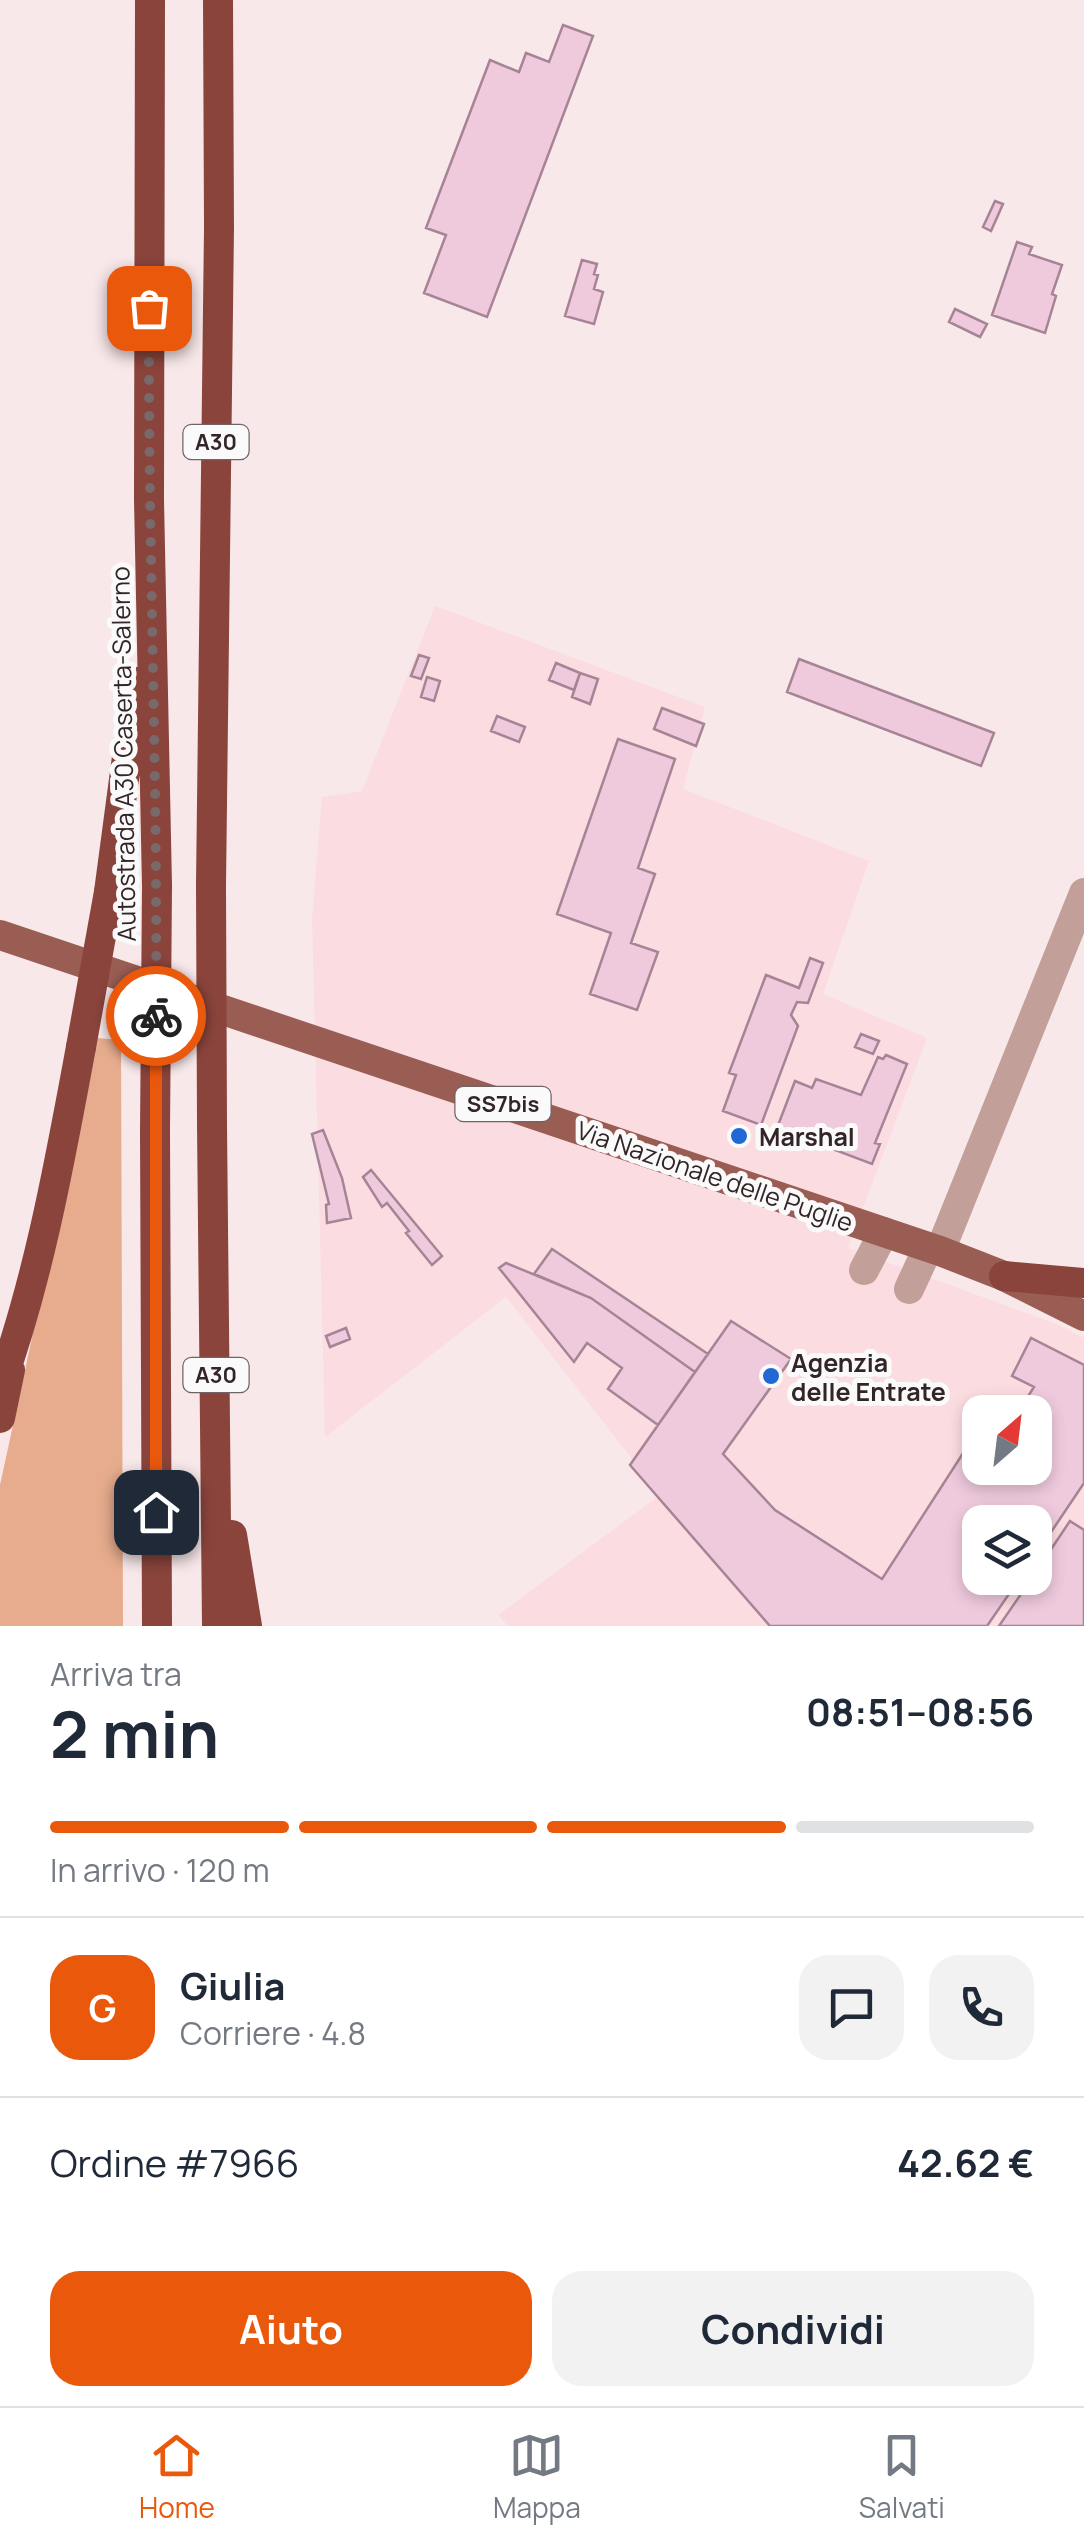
<!DOCTYPE html>
<html lang="it">
<head>
<meta charset="utf-8">
<style>
	body { margin:0; font-family:Manrope,sans-serif; background:#f2f2f3; color:#1f2937; height:100vh; display:flex; flex-direction:column; font-size:38px; white-space:nowrap }
	* { box-sizing:border-box; margin:0 }
	p { font-size:32px; color:#747a83 }
	.icon { flex:none; width:55px; height:55px; fill:none; stroke:currentColor; stroke-width:2; stroke-linecap:round; stroke-linejoin:round }
	.map { position:relative; height:1626px; overflow:hidden }
	.sheet { display:flex; flex-direction:column; background:#fff; flex:1 }
	.sheet>* { flex:none }
	.needle { width:65px; rotate:28deg }
	.fabs { position:absolute; left:962px; top:1395px; display:grid; gap:20px }
	.fabs a { display:grid; place-items:center; width:90px; height:90px; border-radius:20px; background:#fff; box-shadow:0 5px 15px #0003; font-size:50px }
	.pin { position:absolute; display:grid; place-items:center; width:85px; height:85px; color:#fff; margin:-42px; border-radius:20px; box-shadow:0 5px 15px #0006 }
	.courier { position:absolute; display:grid; place-items:center; width:100px; height:100px; margin:-50px; border:8px solid #ea580c; border-radius:50%; background:#fff; color:#222; box-shadow:0 2px 12px #0007 }
	.headline em { font-style:normal; font-weight:700 }
	.headline div { display:flex; flex-direction:column-reverse }
	.headline { display:flex; align-items:center; justify-content:space-between; height:170px; padding:0 50px }
	h1 { font-size:65px; font-weight:700; line-height:75px }
	.bar { display:grid; grid-template-columns:repeat(4,1fr); gap:15px 10px; align-content:center; height:120px; padding:0 50px }
	.bar i { height:12px; border-radius:8px; background:#e0e1e3 }
	.bar .on { background:#ea580c }
	.bar p { grid-column:span 4 }
	.line { display:flex; align-items:center; gap:25px; padding:0 50px; border-top:2px solid #e0e1e3 }
	.line div { flex:1 }
	.round { display:grid; place-items:center; flex:none; width:105px; height:105px; border-radius:30px; background:#f2f2f3 }
	.action { display:flex; gap:20px; margin-top:auto; padding:20px 50px }
	.action a { flex:1; height:115px; border-radius:30px; background:#ea580c; color:#fff; font-size:40px; font-weight:700; line-height:115px; text-align:center }
	.action a+a { background:#f2f2f3; color:#1f2937 }
	.tabs { display:flex; justify-content:space-around; align-items:center; height:140px; border-top:2px solid #e0e1e3; background:#fff; font-size:28px; color:#747a83 }
	.tabs a { display:grid; justify-items:center; gap:5px }
	.tabs .on { color:#ea580c }
	.map>svg:first-child { display:block }
	.built { fill:#fbdce1; fill-rule:evenodd }
	.green { fill:#e6ac8d }
	.building { fill:#efcadd; stroke:#a68496; stroke-width:2.5 }
	.lines { fill:none; stroke-linecap:round; stroke-linejoin:round }
	.minor { stroke:#c29f99; stroke-width:30 }
	.major { stroke:#9a5d54; stroke-width:30 }
	.highway { stroke:#8a443c; stroke-width:30 }
	.highway-bridge { stroke:#8a443c; stroke-width:30 }
	.done { stroke:#78696b; stroke-width:10; stroke-dasharray:0 18 }
	.route { stroke:#ea580c; stroke-width:12 }
	.poi-dot { fill:#2168d4; stroke:#fafafa; stroke-width:4 }
	.labels { text-anchor:middle; dominant-baseline:central; stroke-width:10; stroke-linejoin:round; paint-order:stroke }
	.shield { fill:#fafafa; stroke:#6f6466; stroke-width:2.5 }
	.shield-label { font-size:22px; font-weight:bold; fill:#332427 }
	.street-label { font-size:25px; fill:#332427; stroke:#fafafa }
	.poi-label { font-size:25px; font-weight:bold; fill:#332427; stroke:#fafafa; text-anchor:start }
</style>
</head>
<body>
<div class="map">
<svg width="1084" height="1626" viewBox="0 0 1084 1626">
	<rect width="100%" height="100%" fill="#f9e8ea"/>
	<path class="built" d="M435 606 705 707 683 789 869 861 823 994 927 1038 848 1248 1059 1325 1084 1338V1626H508L498 1615 660 1495 506 1297 325 1437 312 919 322 797 362 791ZM980 1412H1035V1468H980ZM980 1522H1035V1578H980Z"/>
	<path class="green" d="M97 1038 121 1040 123 1626H0V1485Z"/>
	<path class="building" d="M563 25 593 36 487 317 424 293 446 235 426 228 490 60 519 72 526 53 549 62Z
		M995 201 1003 204 991 231 983 227Z
		M1017 242 1032 247 1029 254 1062 265 1052 294 1056 296 1045 333 992 315Z
		M582 260 597 264 594 274 598 275 594 289 603 292 594 324 565 316Z
		M955 309 987 324 980 337 949 322Z
		M419 655 429 658 421 679 411 676Z
		M799 659 994 733 981 766 787 692Z
		M556 663 580 673 574 690 549 680Z
		M580 673 598 679 590 704 572 697Z
		M427 677 440 681 434 701 421 697Z
		M662 708 704 724 696 746 654 729Z
		M497 716 525 727 519 742 491 731Z
		M618 739 675 759 638 868 655 874 631 943 658 952 637 1010 590 994 611 933 557 914Z
		M810 958 823 963 808 1003 797 1002 791 1015 798 1026 761 1125 723 1111 736 1075 729 1073 766 975 799 988Z
		M861 1034 879 1041 873 1054 855 1047Z
		M886 1055 907 1064 875 1143 880 1144 872 1164 777 1128 795 1081 812 1088 816 1079 861 1095 878 1057 883 1059Z
		M323 1130 342 1178 351 1218 327 1223 326 1205 329 1204 312 1134Z
		M371 1170 442 1256 432 1265 406 1233 409 1231 387 1203 382 1207 363 1177Z
		M552 1249 708 1354 695 1372 591 1298 534 1274Z
		M506 1263 591 1298 695 1372 658 1425 608 1389 622 1368 587 1343 574 1362 499 1268Z
		M731 1321 791 1359 723 1454 775 1510 882 1579 978 1430 980 1468H1035V1412H1018L1034 1387 1012 1376 1031 1338 1084 1365V1483L1035 1556V1522H980V1578H1020L987 1626H770L630 1465Z
		M346 1328 350 1339 330 1347 326 1336Z
		M1070 1521 1084 1530V1626H999L1032 1578H1035V1573Z"/>
	<g class="lines">
		<path class="minor" d="M940 1251 1084 893
			M864 1270 884 1232
			M909 1289 928 1248"/>
		<path class="major" d="M0 935 940 1251 1004 1276 1084 1316"/>
		<path class="highway" d="M150 0 149 500 157 886
			M211 885 219 227 218 0
			M109 892 137 682
			M212 1124 217 1626
			M155 1131 157 1626
			M1004 1276 1084 1283
			M0 1386C39 1278 60 1160 81 1047
			M0 1418 10 1370
			M232 1535 247 1626"/>
		<path class="highway-bridge" d="M211 885 212 1124
			M81 1047 109 892
			M155 1131 157 886"/>
	</g>
	<g class="lines">
		<path class="done" d="M149 308C148 544 158 780 156 1016"/>
		<path class="route" d="M156 1016V1512"/>
	</g>
	<g class="poi-dot">
		<circle cx="739" cy="1136" r="10"/>
		<circle cx="771" cy="1376" r="10"/>
	</g>
	<g class="labels">
		<g class="shield">
			<rect x="183.5" y="425" width="65" height="34" rx="8"/>
			<rect x="455.5" y="1087" width="95" height="34" rx="8"/>
			<rect x="183.5" y="1358" width="65" height="34" rx="8"/>
		</g>
		<g class="shield-label">
			<text x="216" y="442">A30</text>
			<text x="503" y="1104">SS7bis</text>
			<text x="216" y="1375">A30</text>
		</g>
		<g class="street-label">
			<text transform="translate(123 754) rotate(-91)">Autostrada A30 Caserta-Salerno</text>
			<text transform="translate(715 1176) rotate(19)">Via Nazionale delle Puglie</text>
		</g>
		<g class="poi-label">
			<text x="759" y="1136">Marshal</text>
			<text x="791" y="1362">Agenzia<tspan x="791" dy="29">delle Entrate</tspan></text>
		</g>
	</g>
</svg>
<div class="fabs">
<a><svg class="needle" viewBox="-14 -14 28 28"><path d="M0-13l5 13h-10z" fill="#e53935"/><path d="M0 13l5-13h-10z" fill="#747a83"/></svg></a>
<a><svg class="icon" aria-label="layers" viewBox="0 0 24 24"><path d="M12 4l9 5-9 5-9-5zM3 14l9 5 9-5"/></svg></a>
</div>
<div class="pin" style="left:149px;top:308px;background:#ea580c"><svg class="icon" aria-label="bag" viewBox="0 0 24 24"><path d="M5 8h14l-1 12H6zM9 8a3 3 0 0 1 6 0"/></svg></div>
<div class="pin" style="left:156px;top:1512px;background:#1f2937"><svg class="icon" aria-label="home" viewBox="0 0 24 24"><path d="M3 11l9-7 9 7M6 9v11h12V9"/></svg></div>
<div class="courier" style="left:156px;top:1016px"><svg class="icon" aria-label="bike" viewBox="0 0 24 24"><circle cx="6" cy="16" r="4"/><circle cx="18" cy="16" r="4"/><path d="M6 16l4-8h5l3 8M10 8l3 8H6M13 5h3"/></svg></div>
</div>
<section class="sheet">
<div class="headline"><div><h1>2 min</h1><p>Arriva tra</p></div><em>08:51–08:56</em></div>
<div class="bar"><i class="on"></i><i class="on"></i><i class="on"></i><i></i><p>In arrivo · 120 m</p></div>
<div class="line" style="height:180px"><b class="round" style="background:#ea580c;color:#fff">G</b><div><b>Giulia</b><p>Corriere · 4.8</p></div><a class="round"><svg class="icon" aria-label="chat" viewBox="0 0 24 24"><path d="M4 5h16v11H9l-5 4z"/></svg></a><a class="round"><svg class="icon" aria-label="phone" viewBox="0 0 24 24"><path d="M5 4h4l2 5-3 2q2 4 5 5l2-3 5 2v4C11 20 4 13 5 4z"/></svg></a></div>
<div class="line" style="height:130px"><div>Ordine #7966</div><b>42.62 €</b></div>
<div class="action"><a>Aiuto</a><a>Condividi</a></div>
</section>
<nav class="tabs">
<a class="on"><svg class="icon" aria-label="home" viewBox="0 0 24 24"><path d="M3 11l9-7 9 7M6 9v11h12V9"/></svg>Home</a>
<a><svg class="icon" aria-label="map" viewBox="0 0 24 24"><path d="M3 6l6-2 6 2 6-2v14l-6 2-6-2-6 2zM9 4v14M15 6v14"/></svg>Mappa</a>
<a><svg class="icon" aria-label="saved" viewBox="0 0 24 24"><path d="M7 4h10v16l-5-4-5 4z"/></svg>Salvati</a>
</nav>
</body>
</html>
